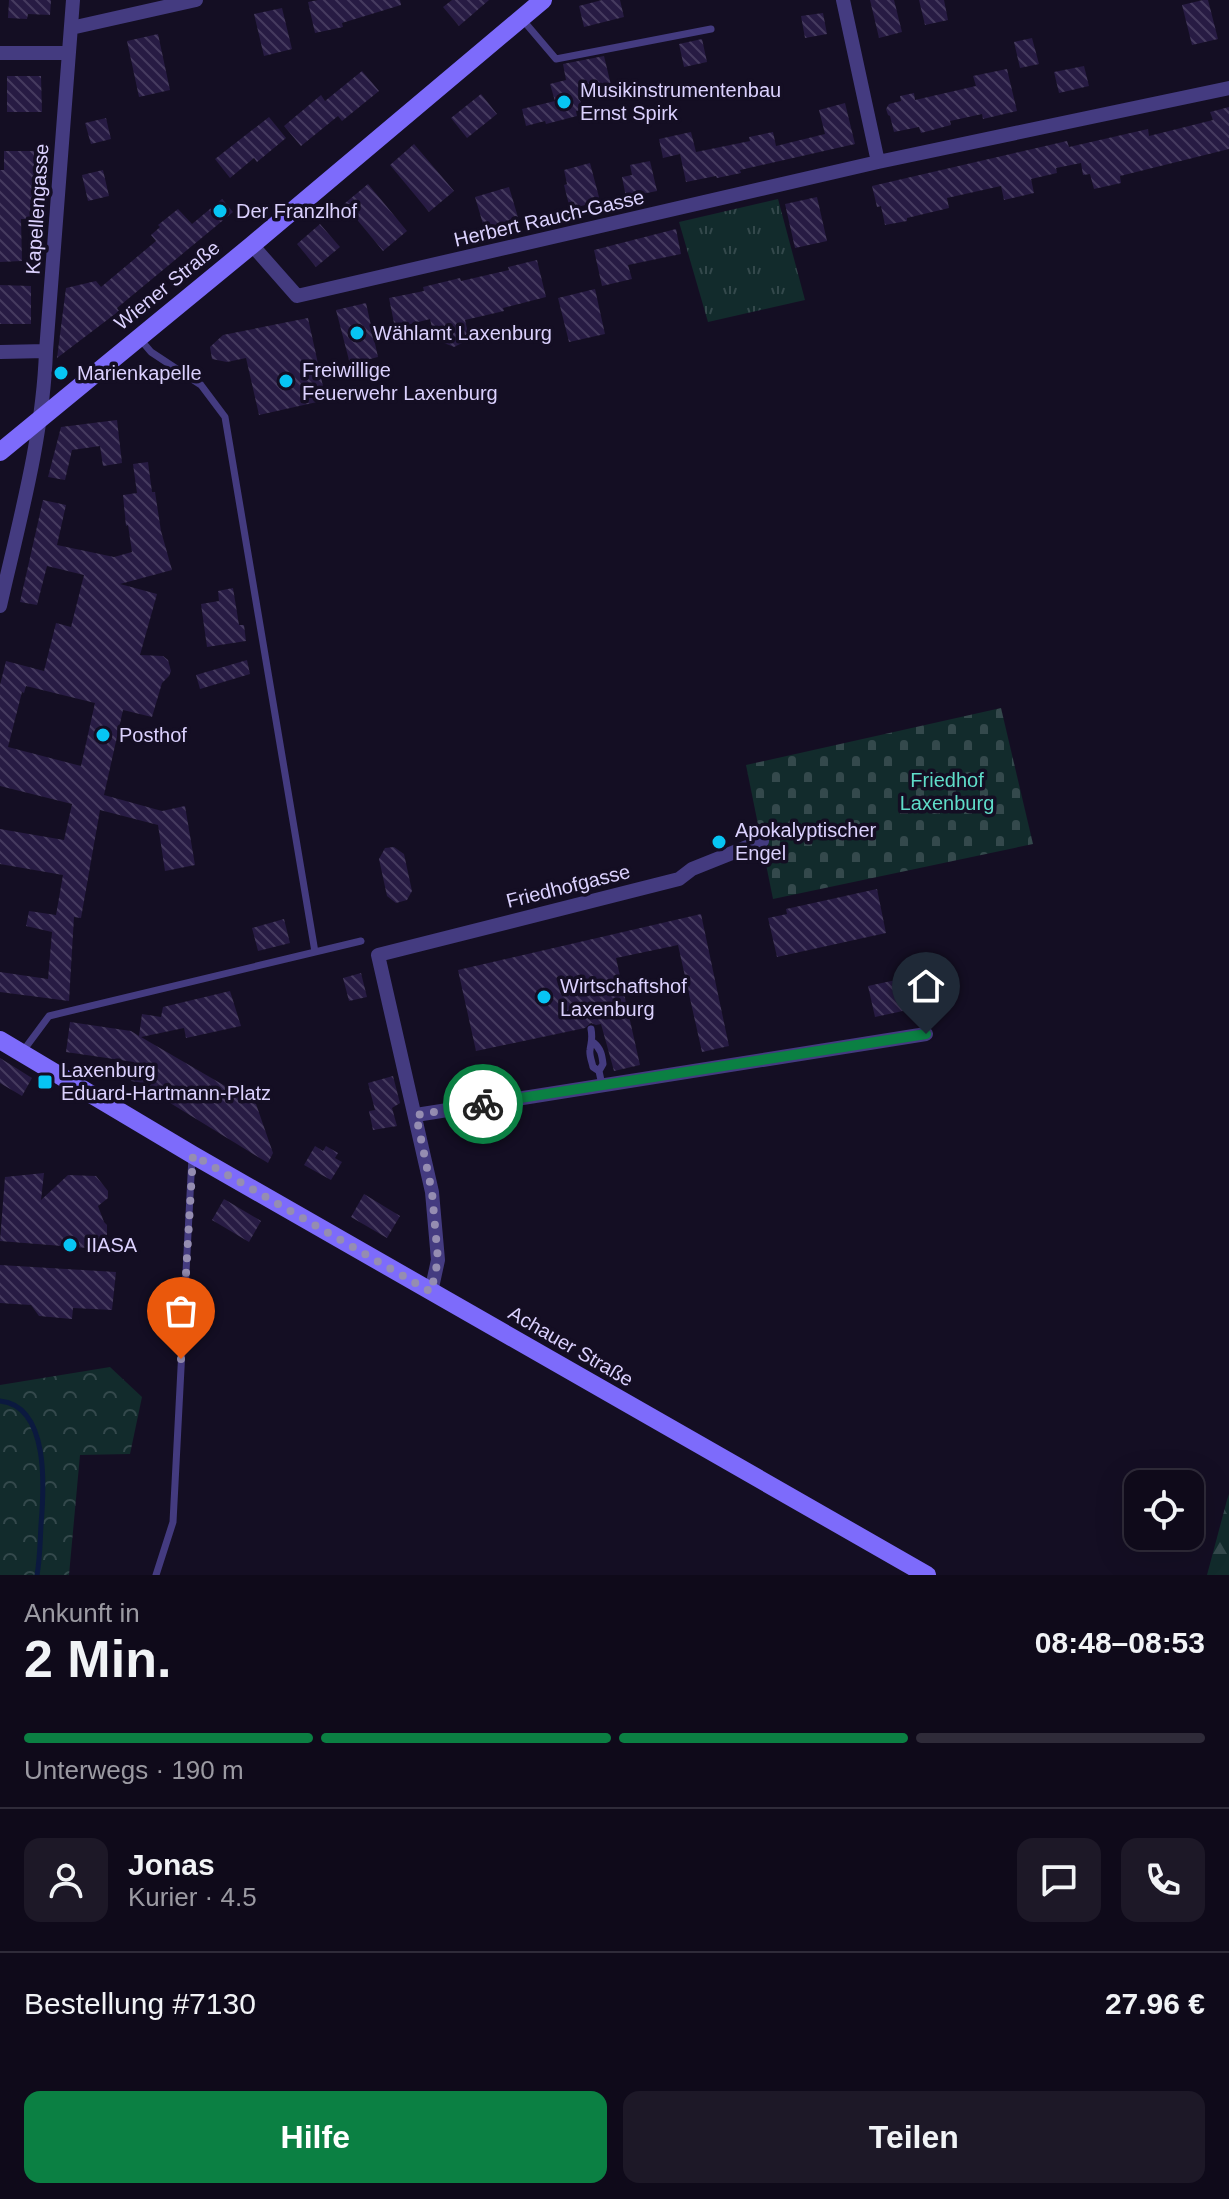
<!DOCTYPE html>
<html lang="de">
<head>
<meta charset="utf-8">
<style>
	body { margin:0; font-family:Arial,sans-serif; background:#1d1827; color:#f1f3f6; height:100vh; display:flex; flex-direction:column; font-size:30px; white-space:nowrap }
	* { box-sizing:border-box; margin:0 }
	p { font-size:26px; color:#9b9aa2 }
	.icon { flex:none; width:44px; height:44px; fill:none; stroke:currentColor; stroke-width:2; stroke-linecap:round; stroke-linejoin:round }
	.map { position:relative; height:1575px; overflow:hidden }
	.drawer { display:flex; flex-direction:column; background:#0f0a1a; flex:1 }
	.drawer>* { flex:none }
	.fabs { position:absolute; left:1124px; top:1470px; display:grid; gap:16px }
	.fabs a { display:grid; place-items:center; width:80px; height:80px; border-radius:16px; background:#0f0a1a; box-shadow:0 8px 32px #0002,0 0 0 2px #2f2b39; font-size:40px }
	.pin { position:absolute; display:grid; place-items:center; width:68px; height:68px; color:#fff; margin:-82px -34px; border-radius:50% 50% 50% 0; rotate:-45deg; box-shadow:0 0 8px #0007 }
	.pin .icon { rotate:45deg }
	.courier { position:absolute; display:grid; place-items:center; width:80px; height:80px; margin:-40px; border:6px solid #0b8043; border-radius:50%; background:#fff; color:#222; box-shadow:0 2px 10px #0007 }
	.summary em { font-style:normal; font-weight:600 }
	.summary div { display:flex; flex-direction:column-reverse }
	.summary { display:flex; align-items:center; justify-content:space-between; height:136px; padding:0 24px }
	h1 { font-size:52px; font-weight:600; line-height:60px }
	.bar { display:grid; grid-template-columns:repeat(4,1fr); gap:12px 8px; align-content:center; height:96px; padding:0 24px }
	.bar i { height:10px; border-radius:6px; background:#2f2b39 }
	.bar .current { background:#0b8043 }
	.bar p { grid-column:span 4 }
	.line { display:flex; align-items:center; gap:20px; padding:0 24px; border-top:2px solid #2f2b39 }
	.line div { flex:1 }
	.round { display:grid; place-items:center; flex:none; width:84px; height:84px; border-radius:16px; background:#1d1827 }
	.button { display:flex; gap:16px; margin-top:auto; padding:16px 24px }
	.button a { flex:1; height:92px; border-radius:16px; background:#0b8043; color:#fff; font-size:32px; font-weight:600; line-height:92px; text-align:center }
	.button a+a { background:#1d1827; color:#f1f3f6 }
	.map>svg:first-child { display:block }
	.grass { fill:url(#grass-tufts) }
	.forest { fill:url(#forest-firs) }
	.cemetery { fill:url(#cemetery-stones) }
	.park { fill:url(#park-crowns) }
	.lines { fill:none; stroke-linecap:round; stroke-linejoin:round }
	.stream { stroke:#0b193f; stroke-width:5 }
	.building { fill:url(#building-back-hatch); fill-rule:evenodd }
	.lane { stroke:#443b80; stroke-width:7 }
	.street { stroke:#443b80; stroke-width:14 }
	.secondary { stroke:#7d6bfb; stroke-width:18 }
	.done { stroke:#958db1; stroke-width:8; stroke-dasharray:0 14.4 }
	.route { stroke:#0b8043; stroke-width:10 }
	.poi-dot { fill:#07c5f4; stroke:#140e23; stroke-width:3 }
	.labels { text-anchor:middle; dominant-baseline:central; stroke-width:7; stroke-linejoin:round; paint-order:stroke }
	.poi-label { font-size:20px; fill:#dbd1fe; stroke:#140e23; text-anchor:start }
	.street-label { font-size:20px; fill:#dbd1fe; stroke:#140e23 }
	.park-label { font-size:20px; fill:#5fdcc9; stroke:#140e23 }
</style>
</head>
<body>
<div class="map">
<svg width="1229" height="1575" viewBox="0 0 1229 1575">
	<defs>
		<pattern id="grass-tufts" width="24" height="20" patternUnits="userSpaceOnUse" patternTransform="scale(2)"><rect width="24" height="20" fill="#122b2c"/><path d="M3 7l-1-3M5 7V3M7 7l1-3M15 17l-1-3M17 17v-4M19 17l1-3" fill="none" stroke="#34494c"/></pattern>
		<pattern id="forest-firs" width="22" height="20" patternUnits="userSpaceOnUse" patternTransform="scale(2)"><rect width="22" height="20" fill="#122b2c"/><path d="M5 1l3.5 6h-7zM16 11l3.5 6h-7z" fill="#34494c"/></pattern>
		<pattern id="cemetery-stones" width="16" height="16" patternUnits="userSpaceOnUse" patternTransform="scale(2)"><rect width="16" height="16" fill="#122b2c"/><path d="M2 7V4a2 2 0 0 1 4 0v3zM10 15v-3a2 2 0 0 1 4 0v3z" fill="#34494c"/></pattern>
		<pattern id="park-crowns" width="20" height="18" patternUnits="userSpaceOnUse" patternTransform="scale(2)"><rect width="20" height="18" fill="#122b2c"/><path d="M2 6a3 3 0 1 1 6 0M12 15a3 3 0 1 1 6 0" fill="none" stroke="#34494c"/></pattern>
		<pattern id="building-back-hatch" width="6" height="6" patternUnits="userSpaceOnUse" patternTransform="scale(2)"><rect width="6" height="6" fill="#271b43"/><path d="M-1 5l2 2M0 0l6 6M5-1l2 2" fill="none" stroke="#463b5f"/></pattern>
	</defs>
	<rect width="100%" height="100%" fill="#140e23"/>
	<path class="grass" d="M778 199 805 300 708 322 679 222Z"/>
	<path class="forest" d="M1229 1494V1575H1207L1227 1500Z"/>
	<path class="cemetery" d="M1001 708 1033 844 773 899 746 765Z"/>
	<path class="park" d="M110 1367 142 1397 130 1454 80 1455 69 1575H0V1385Z"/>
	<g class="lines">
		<path class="stream" d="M0 1401C50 1406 44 1490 41 1525 40 1542 40 1559 37 1575"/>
	</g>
	<path class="building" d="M9 0H51L50 15 28 14 27 19 8 18Z
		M318 0H400L401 5 342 23 343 27 315 33 308 2Z
		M452 0H489L459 26 443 7Z
		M602 0H620L624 17 584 27 579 6Z
		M870 0H894L902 32 879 38Z
		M919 0H944L948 20 925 25Z
		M1203 0H1208L1218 39 1192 45 1182 5Z
		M282 8 292 49 264 56 254 14Z
		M823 13 827 34 805 38 801 16Z
		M158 34 170 90 139 97 127 41Z
		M1032 38 1039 64 1020 68 1014 42Z
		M702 39 707 62 684 67 679 44Z
		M604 56 611 85 586 90 588 98 580 100 583 110 576 111 577 116 546 124 545 121 526 126 522 109 555 101 550 84 566 80 563 64Z
		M1084 66 1089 86 1059 93 1054 72Z
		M1007 69 1017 111 983 119 982 114 950 121 951 125 921 133 919 127 894 132 890 116 888 115 886 109 889 104 901 101 900 96 914 93 915 100 976 86 973 76Z
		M362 71 379 91 342 121 338 116 301 146 284 126 321 95 325 101Z
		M7 76H41L42 112H7Z
		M481 94 497 114 467 138 451 118Z
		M845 103 855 144 740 170 741 173 717 178 716 176 686 182 680 154 663 158 659 139 691 132 696 152 750 141 749 137 773 132 776 146 825 134 819 110Z
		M1229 107V149L1120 176 1121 183 1094 189 1090 174 1083 175 1081 163 1056 168 1057 173 1031 179 1034 193 1004 200 1001 186 947 198 949 208 907 218V221L885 225 881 206 877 207 872 186 1067 141 1069 147 1148 129 1149 136 1213 120 1210 112Z
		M269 117 286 138 257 162 254 158 230 178 215 159Z
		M106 118 111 139 91 144 85 123Z
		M414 144 454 191 429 212 390 165Z
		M4 151H34V203H39V219H21L22 261 0 262V170H4Z
		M650 161 657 191 626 197 622 177 632 175 630 165Z
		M590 163 600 201 570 209 564 185 567 184 564 170Z
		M103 170 109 196 88 201 82 175Z
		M368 184 407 231 383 251 344 204Z
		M509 187 520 224 486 234 475 197Z
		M817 197 827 241 795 248 785 204Z
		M222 199 233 212 117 308 119 311 57 358 66 288 96 281 101 287 156 241 151 235 160 227 158 225 178 209 192 224Z
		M320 224 340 247 316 267 297 244Z
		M676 229 681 254 628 265 632 279 602 286 594 250Z
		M537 260 546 297 503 308 504 311 465 320 468 333 464 342 454 347 444 343 440 330 433 332 430 319 395 328 389 298 424 291 423 287 460 278 461 281 509 270 508 267Z
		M0 285 31 286V324H0Z
		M595 289 605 334 569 342 558 298Z
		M366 303 378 357 350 364 336 310Z
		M308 318 326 400 259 415 246 358 227 362 212 359 210 347 223 335Z
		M117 420 122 463 103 466 100 446 72 450 65 480 48 477 61 427Z
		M148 462 152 492H155L161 531 172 570 120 584 157 594 140 655 163 656 168 660 171 671 169 676 162 683 152 717 123 710 104 795 162 811 185 806 195 865 165 871 158 825 100 810 81 918 74 917 69 1001 0 992V972L48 979 52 932 26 926 29 911 56 915 63 875 0 864V829L64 840 72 804 0 786V685L6 661 44 671 56 623 71 627 84 575 47 566 37 605 20 602 43 500 66 505 57 545 114 557 132 552 128 525 126 526 123 495 137 493 133 464ZM26 686 95 703 81 766 8 747 22 692 24 693Z
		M233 588 239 625H244L246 641 207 647 201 604 219 601 218 591Z
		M247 660 250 674 200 689 196 675Z
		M394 847 404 854 412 891 407 900 396 903 387 896 379 859 385 848Z
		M877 889 886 933 777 957 768 918 787 914 786 909Z
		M701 914 729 1046 702 1052 678 945 616 958 640 1065 614 1071 601 1024 596 1025 591 1023 585 1028 476 1051 458 970Z
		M284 919 290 943 258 951 252 928Z
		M361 973 367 997 349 1001 343 978Z
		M896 980 903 1011 875 1017 868 986Z
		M230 991 241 1026 186 1038 184 1028 141 1037 256 1104 273 1153 268 1163 149 1090 151 1084 131 1081 134 1062 66 1052 70 1022 131 1031 139 1036 142 1014 161 1017 163 1007Z
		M0 1058 32 1078 22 1096 0 1083Z
		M393 1076 400 1103 392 1108 397 1126 373 1130 369 1111 375 1110 368 1083Z
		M315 1146 323 1151 326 1146 338 1153 335 1158 342 1162 331 1180 304 1165Z
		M44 1173 41 1200 68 1175 96 1176 108 1191V1198L98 1206 104 1222 107 1225V1244L99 1249 0 1241 5 1177Z
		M364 1194 400 1216 387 1238 351 1217Z
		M224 1199 261 1221 249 1242 212 1220Z
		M0 1265 116 1272 112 1310 73 1308 72 1319 39 1316 31 1305 0 1303Z"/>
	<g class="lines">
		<path class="lane" d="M522 19 556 59 711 29
			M140 339 151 352 201 385 225 417 315 952
			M591 1029C593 1039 591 1042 590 1050 589 1055 592 1062 593 1067L599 1071
			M594 1043C601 1049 602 1055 603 1064L599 1071 602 1085
			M23 1051 49 1016 361 941
			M156 1575 173 1522 192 1157"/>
		<path class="street" d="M843 0 878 162
			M71 28 196 0
			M0 53H69
			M252 245 297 296 878 162 1229 88
			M0 352 46 351
			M0 606C19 522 43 437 46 351L73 0
			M416 1115 926 1034
			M431 1292 438 1260 432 1192 378 955 679 879 692 869 762 841"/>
		<path class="secondary" d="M0 452 252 245 543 0
			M0 1040 193 1155 927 1575"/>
	</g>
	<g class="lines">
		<path class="done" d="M181 1359 193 1155 431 1292 438 1260 432 1192 416 1115 483 1104"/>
		<path class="route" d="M483 1104 926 1034"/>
	</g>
	<g class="poi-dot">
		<circle cx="564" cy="102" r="8"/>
		<circle cx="220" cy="211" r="8"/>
		<circle cx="357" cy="333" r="8"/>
		<circle cx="61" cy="373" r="8"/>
		<circle cx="286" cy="381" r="8"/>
		<circle cx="103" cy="735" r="8"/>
		<circle cx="719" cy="842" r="8"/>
		<circle cx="544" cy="997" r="8"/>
		<rect x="37" y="1074" width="16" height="16" rx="4"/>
		<circle cx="70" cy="1245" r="8"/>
	</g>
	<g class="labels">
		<g class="poi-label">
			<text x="580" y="90">Musikinstrumentenbau<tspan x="580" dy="23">Ernst Spirk</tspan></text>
			<text x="236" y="211">Der Franzlhof</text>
			<text x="373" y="333">Wählamt Laxenburg</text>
			<text x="302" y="370">Freiwillige<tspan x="302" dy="23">Feuerwehr Laxenburg</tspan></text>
			<text x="77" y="373">Marienkapelle</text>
			<text x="119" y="735">Posthof</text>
			<text x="735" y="830">Apokalyptischer<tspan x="735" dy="23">Engel</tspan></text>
			<text x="560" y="986">Wirtschaftshof<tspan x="560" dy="23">Laxenburg</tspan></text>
			<text x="61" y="1070">Laxenburg<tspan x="61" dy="23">Eduard-Hartmann-Platz</tspan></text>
			<text x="86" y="1245">IIASA</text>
		</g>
		<g class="street-label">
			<text transform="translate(37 209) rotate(-86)">Kapellengasse</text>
			<text transform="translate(549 218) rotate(-13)">Herbert Rauch-Gasse</text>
			<text transform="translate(167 285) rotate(-39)">Wiener Straße</text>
			<text transform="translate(568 886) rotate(-14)">Friedhofgasse</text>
			<text transform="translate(571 1346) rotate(30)">Achauer Straße</text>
		</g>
		<g class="park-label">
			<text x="947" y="780">Friedhof<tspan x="947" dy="23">Laxenburg</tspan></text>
		</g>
	</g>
</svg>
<div class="fabs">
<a><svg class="icon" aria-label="locate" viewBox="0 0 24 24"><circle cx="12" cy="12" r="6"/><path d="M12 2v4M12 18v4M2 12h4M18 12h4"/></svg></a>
</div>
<div class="pin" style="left:181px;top:1359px;background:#ea580c"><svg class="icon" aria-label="bag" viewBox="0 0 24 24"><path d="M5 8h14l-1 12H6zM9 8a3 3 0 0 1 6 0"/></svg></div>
<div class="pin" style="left:926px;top:1034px;background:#1f2937"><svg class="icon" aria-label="home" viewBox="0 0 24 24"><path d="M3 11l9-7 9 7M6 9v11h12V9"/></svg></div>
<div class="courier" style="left:483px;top:1104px"><svg class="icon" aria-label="bike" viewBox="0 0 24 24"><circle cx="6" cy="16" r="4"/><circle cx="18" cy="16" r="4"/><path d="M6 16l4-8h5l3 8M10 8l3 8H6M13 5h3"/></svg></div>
</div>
<section class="drawer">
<div class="summary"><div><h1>2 Min.</h1><p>Ankunft in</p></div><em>08:48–08:53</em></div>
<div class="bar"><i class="current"></i><i class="current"></i><i class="current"></i><i></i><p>Unterwegs · 190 m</p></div>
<div class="line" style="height:144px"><a class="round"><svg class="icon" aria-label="person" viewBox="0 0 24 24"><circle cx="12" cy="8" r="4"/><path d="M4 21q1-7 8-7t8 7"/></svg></a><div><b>Jonas</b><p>Kurier · 4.5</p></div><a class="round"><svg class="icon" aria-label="chat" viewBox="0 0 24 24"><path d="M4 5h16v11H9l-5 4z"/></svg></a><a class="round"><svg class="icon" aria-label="phone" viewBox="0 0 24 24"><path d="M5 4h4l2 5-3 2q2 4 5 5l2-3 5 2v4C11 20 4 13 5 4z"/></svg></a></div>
<div class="line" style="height:104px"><div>Bestellung #7130</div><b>27.96 €</b></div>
<div class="button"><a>Hilfe</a><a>Teilen</a></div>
</section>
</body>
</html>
